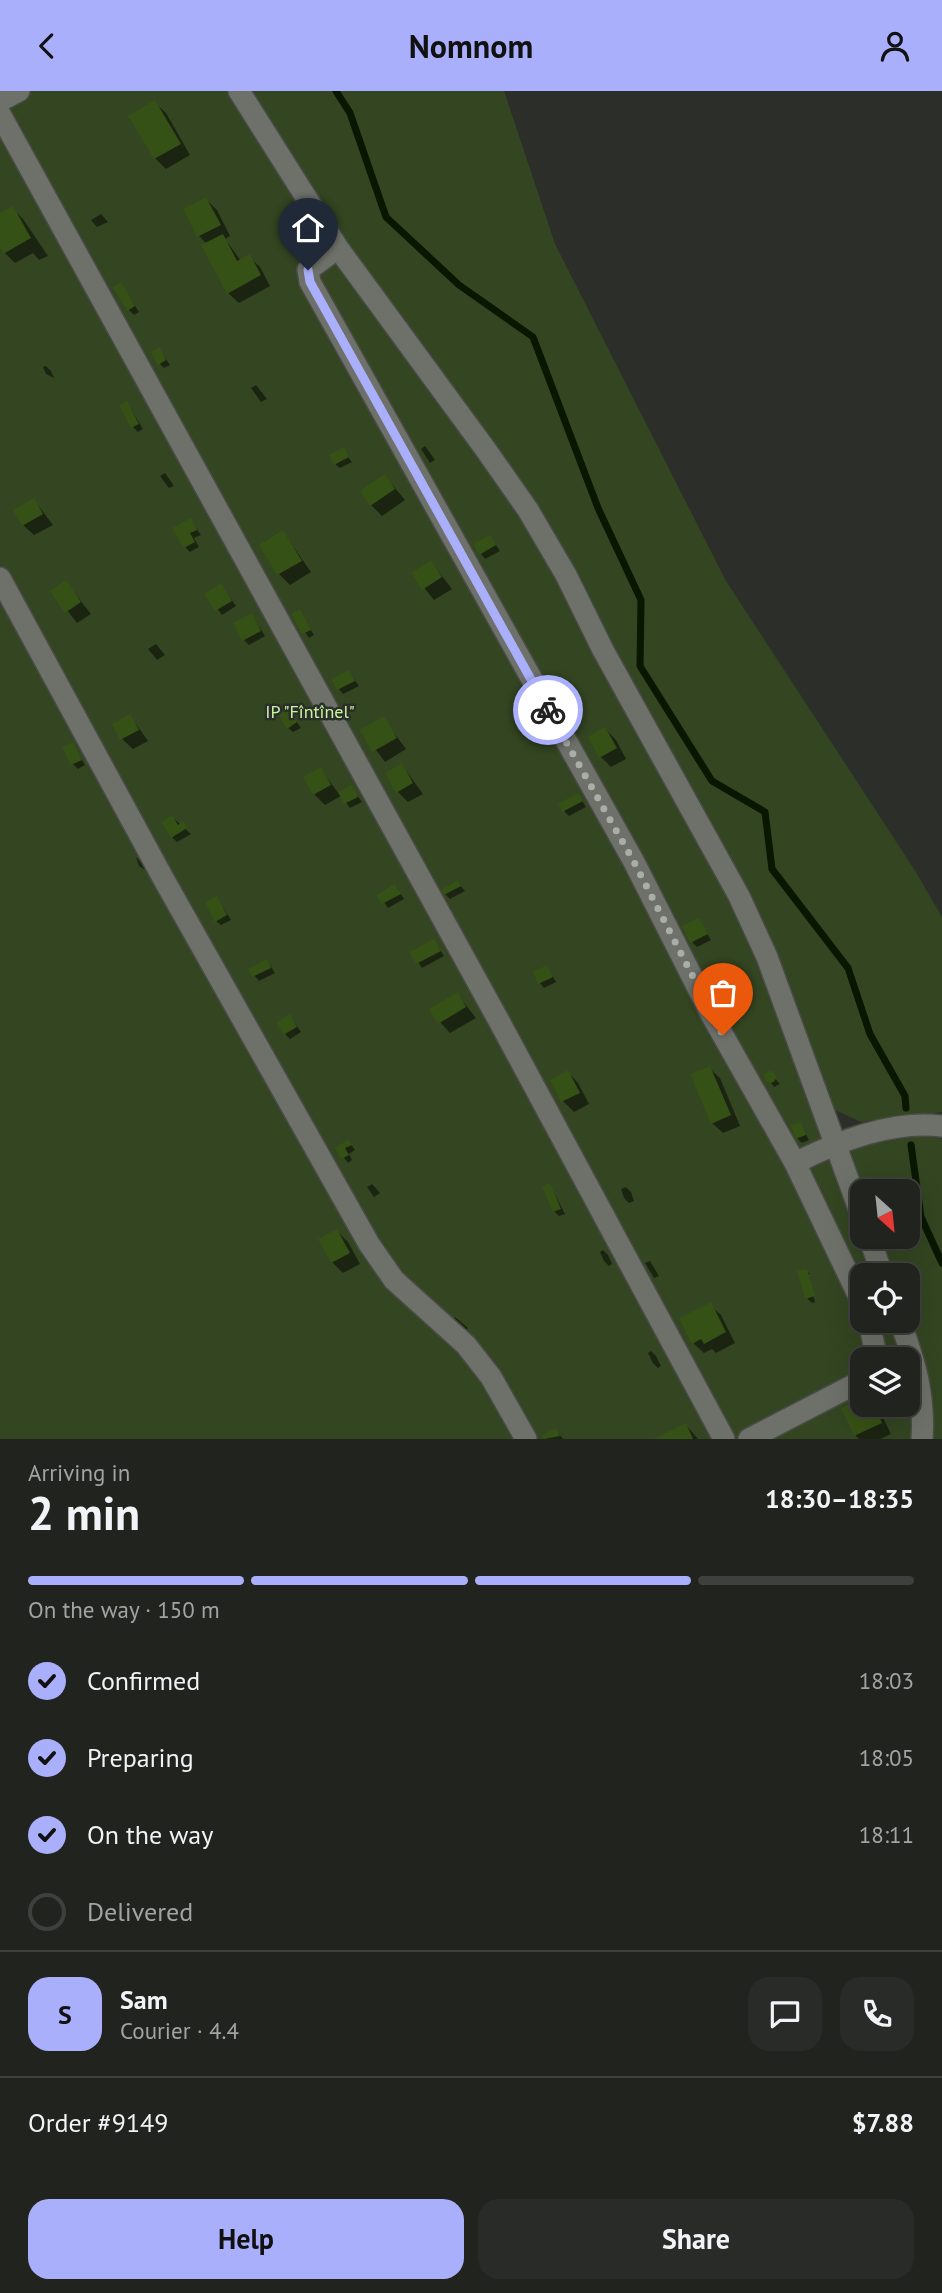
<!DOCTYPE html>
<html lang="en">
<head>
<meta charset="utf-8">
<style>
	body { margin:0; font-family:"PT Sans",sans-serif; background:#292b28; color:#f1f3f6; height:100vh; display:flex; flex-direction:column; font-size:26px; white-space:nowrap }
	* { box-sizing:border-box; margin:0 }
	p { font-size:23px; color:#a2a4a4 }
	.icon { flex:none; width:38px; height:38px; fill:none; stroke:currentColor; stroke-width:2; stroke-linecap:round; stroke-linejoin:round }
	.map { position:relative; height:1348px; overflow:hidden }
	.sheet { display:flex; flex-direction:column; background:#21231f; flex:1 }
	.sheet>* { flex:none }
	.needle { width:46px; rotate:153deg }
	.tools { position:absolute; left:850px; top:1088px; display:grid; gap:14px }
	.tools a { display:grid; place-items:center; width:70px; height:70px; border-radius:14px; background:#21231f; box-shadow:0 7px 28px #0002,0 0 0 2px #3e403d; font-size:35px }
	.pin { position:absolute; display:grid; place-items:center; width:60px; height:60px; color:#fff; margin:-72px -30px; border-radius:50% 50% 50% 0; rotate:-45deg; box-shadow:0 0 7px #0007 }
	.pin .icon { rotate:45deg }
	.courier { position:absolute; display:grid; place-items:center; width:70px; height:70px; margin:-35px; border:5px solid #aaaffb; border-radius:50%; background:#fff; color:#222; box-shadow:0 2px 9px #0007 }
	.overview em { font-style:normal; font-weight:600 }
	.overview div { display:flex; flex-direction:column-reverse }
	.overview { display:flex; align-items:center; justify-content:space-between; height:119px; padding:0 28px }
	h1 { font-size:46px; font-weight:600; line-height:52px }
	.bar { display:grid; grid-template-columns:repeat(4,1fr); gap:10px 7px; align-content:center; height:84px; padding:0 28px }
	.bar i { height:9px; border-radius:5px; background:#3e403d }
	.bar .selected { background:#aaaffb }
	.bar p { grid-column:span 4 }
	.line { display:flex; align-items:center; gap:18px; padding:0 28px; border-top:2px solid #3e403d }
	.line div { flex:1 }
	.round { display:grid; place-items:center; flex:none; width:74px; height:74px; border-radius:21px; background:#292b28 }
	ol { padding:0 28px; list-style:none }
	li { display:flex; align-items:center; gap:21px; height:77px }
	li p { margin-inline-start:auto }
	li .icon { padding:7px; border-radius:50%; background:#aaaffb; color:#111; stroke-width:4 }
	li:last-child { color:#a2a4a4 }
	li i { width:38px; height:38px; border:4px solid #3e403d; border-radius:50% }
	.action { display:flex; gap:14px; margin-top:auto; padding:14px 28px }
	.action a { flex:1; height:80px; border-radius:21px; background:#aaaffb; color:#111; font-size:28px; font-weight:600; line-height:80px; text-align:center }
	.action a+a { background:#292b28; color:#f1f3f6 }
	header { display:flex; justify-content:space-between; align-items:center; height:91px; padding:0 28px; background:#aaaffb; color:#111; font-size:32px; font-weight:600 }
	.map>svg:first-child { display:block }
	.green { fill:#334521; fill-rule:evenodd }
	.shadow { fill:#0007 }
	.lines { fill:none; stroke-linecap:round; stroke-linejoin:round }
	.stream { stroke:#091600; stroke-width:7 }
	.building { fill:#365115 }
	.minor-casing { stroke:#494b46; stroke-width:24 }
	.minor { stroke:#6d7169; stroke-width:21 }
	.done { stroke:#abada8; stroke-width:7; stroke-dasharray:0 12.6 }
	.route { stroke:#aaaffb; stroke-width:9 }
	.labels { text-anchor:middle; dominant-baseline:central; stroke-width:5; stroke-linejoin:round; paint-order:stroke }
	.park-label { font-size:18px; fill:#c8f59e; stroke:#2c2f29 }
</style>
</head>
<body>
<header><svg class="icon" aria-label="back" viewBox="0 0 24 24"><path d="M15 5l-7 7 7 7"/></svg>Nomnom<svg class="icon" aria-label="person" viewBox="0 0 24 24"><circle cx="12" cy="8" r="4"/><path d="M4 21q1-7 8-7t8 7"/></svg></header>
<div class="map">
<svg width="942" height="1348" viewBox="0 0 942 1348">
	<rect width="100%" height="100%" fill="#2c2f29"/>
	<path class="green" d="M0 0H504L555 153 726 490 914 778 942 826V1021L861 1031 833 1018 847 1057 924 1044 942 1048V1348H0ZM863 1101H908V1146H863ZM863 1185H908V1230H863ZM863 1269H908V1314H863Z"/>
	<path class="shadow" d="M155 12 166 22 190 64 166 78 155 67Z
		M206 108 217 119 230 145 225 148 241 170 249 166 260 176 270 195 239 212 228 202 207 153 199 145Z
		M12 117 23 128 48 165 39 169 33 162 15 172 5 162 0 153V124Z
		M101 123 108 131 97 136 91 129Z
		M121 194 139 221 134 224 129 219Z
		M159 258 170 274 164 277 159 272Z
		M46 275 51 280 54 287 46 283 43 276Z
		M256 294 267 308 261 311 251 297Z
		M127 312 143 338 138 341 133 336Z
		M425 355 435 369 430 372 421 358Z
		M343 359 352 371 340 377 335 373Z
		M165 382 174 395 169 397 160 385Z
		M385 385 405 409 382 425 371 414Z
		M34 409 53 434 34 444 23 434Z
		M190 429 201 444 194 447 199 456 190 461 185 456Z
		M283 441 311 481 290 494 279 483 261 455Z
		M490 446 500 460 485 468 481 463Z
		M431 471 452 498 434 509 413 483Z
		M66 491 91 523 77 532 52 500Z
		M221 494 236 515 222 524 207 503Z
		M299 520 314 544 309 547 294 523Z
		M252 524 265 545 249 554 244 549Z
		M156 553 165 564 157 569 148 558Z
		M349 581 359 595 343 603 339 598Z
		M288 619 301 637 293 641 288 637Z
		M130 625 148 650 133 658 122 648Z
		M383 627 406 658 385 671 362 640Z
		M605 638 616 649 626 668 611 676 601 666Z
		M73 653 85 674 78 678 73 673Z
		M402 674 423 703 408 711 398 701Z
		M321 679 339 703 351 696 362 711 350 717 341 705 325 714 314 703Z
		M578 704 586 716 569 725 564 720Z
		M172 726 191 743 177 751 172 746Z
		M136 766 141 771 145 779 139 775Z
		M458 792 465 800 450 808 445 803Z
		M395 795 404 808 388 817 379 804Z
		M217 807 231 829 221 834 216 830Z
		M699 829 711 849 697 856 692 851Z
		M434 850 444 865 422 877 412 862Z
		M267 870 275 882 259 890 250 879Z
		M547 876 556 891 544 897 540 892Z
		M457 903 476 927 450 942 440 931Z
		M290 925 301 941 290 948 285 943Z
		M709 977 720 987 740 1035 723 1042 712 1032Z
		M568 981 578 992 589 1013 574 1021 563 1010Z
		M770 982 780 993 774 996 766 985Z
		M800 1033 809 1049 802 1052 797 1047Z
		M349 1051 355 1059 349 1063 352 1069 348 1072 337 1057Z
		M372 1093 380 1102 374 1106 367 1096Z
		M550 1094 565 1123 559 1125 554 1120Z
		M626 1096 631 1101 634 1110 629 1112 624 1107 621 1098Z
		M337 1140 348 1151 360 1173 343 1182 332 1171Z
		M603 1159 608 1164 612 1173 609 1175 604 1170 600 1161Z
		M650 1170 659 1185 654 1187 645 1172Z
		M806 1180 810 1183H807L815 1211 812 1212 807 1207Z
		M710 1214 721 1224 735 1252 716 1262 712 1258 704 1262 693 1252Z
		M455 1226 468 1237 466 1239 454 1228Z
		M651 1260 656 1265 661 1275 658 1277 653 1272 648 1262Z
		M863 1314H877L891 1343 880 1348H859L855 1344Z
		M686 1334 698 1348H659Z
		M556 1339 563 1348H546L545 1345Z"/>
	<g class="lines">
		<path class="stream" d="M336 0 350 22 386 126 459 194 533 246 598 417 641 509 640 575 712 690 765 721 772 778 848 877 870 943 905 1005 906 1017
			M911 1054 921 1126 942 1172"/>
	</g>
	<path class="building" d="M155 9 181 53 154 68 128 25Z
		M206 106 221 134 197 146 183 118Z
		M13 115 31 147 3 163 0 157V122Z
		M223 143 237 170 250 163 261 184 227 203 201 154Z
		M121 191 135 215 127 220 113 196Z
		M160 256 166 269 158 274 151 261Z
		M127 310 139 333 131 337 119 314Z
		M344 356 349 366 334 374 329 364Z
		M385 383 395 398 370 415 360 400Z
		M34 407 43 423 22 435 13 419Z
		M191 427 197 439 190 442 195 451 184 457 172 437Z
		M283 439 302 470 277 484 259 454Z
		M490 444 496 454 479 464 473 453Z
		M431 469 442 486 422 499 411 482Z
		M66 489 81 511 65 522 50 500Z
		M221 492 232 510 215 520 204 503Z
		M300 518 311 539 302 543 291 523Z
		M252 522 261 540 242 550 233 532Z
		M349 579 355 590 337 599 331 588Z
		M289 617 297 631 287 638 278 623Z
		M130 623 139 639 120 649 112 633Z
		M384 625 397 647 372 661 360 639Z
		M605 636 617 657 599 667 588 646Z
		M73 651 82 669 71 674 62 656Z
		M402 672 413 692 396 702 385 682Z
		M321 676 331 694 313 704 303 686Z
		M352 694 358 706 344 713 338 701Z
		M578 702 583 710 562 721 558 713Z
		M172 724 178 734 183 730 187 737 171 747 161 731Z
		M458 789 461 795 444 804 441 799Z
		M395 793 401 803 382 813 376 804Z
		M217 805 227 824 215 831 205 811Z
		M699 827 708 843 690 852 682 835Z
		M434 848 441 860 416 873 409 861Z
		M267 868 271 877 252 886 248 878Z
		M547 874 553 886 538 893 533 881Z
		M458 901 466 916 438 933 429 918Z
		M290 923 297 936 283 944 276 931Z
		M710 975 731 1024 711 1033 690 983Z
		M568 979 580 1002 561 1011 550 989Z
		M764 986a6 6 0 1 1 12 0a6 6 0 1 1-12 0Z
		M801 1031 806 1044 795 1048 791 1034Z
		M349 1049 352 1054 345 1057 349 1064 341 1068 335 1056Z
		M550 1092 561 1118 553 1121 542 1095Z
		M337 1138 350 1162 331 1172 318 1148Z
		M807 1178 815 1205 805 1208 797 1180Z
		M711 1211 726 1241 704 1253 701 1248 692 1253 679 1227Z
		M863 1307V1314H874L882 1332 854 1345 841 1317Z
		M686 1332 693 1348H653Z
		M556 1337 560 1345 544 1348 542 1344Z"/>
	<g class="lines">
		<g class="minor-casing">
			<path id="minor" d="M239 0 338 157 486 359 528 419 566 484 603 559 739 805 767 866 863 1129
				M0 10 19 0
				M0 23 499 930 724 1348
				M338 157 308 179 310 191 634 771 711 923 795 1072 863 1214
				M0 487 163 787 369 1153 394 1189 466 1254 491 1286 526 1348
				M795 1072C839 1050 892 1029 942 1035
				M869 1146 883 1185
				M869 1230 877 1269
				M900 1230C915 1271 925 1304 922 1348
				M749 1348 863 1289"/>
		</g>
		<use href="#minor" class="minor"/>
	</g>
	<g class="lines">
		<path class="done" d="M548 619 634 771 723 944"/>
		<path class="route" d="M308 179 310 191 548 619"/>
	</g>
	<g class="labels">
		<g class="park-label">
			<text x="310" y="620">IP "Fîntînel"</text>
		</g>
	</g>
</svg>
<div class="tools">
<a><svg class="needle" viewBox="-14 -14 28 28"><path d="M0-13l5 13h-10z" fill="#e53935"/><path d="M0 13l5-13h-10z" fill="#a2a4a4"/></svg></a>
<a><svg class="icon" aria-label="locate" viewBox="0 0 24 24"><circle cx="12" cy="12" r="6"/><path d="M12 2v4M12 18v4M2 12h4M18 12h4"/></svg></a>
<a><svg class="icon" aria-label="layers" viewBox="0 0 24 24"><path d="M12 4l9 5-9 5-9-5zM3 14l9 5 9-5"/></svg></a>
</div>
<div class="pin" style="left:723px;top:944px;background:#ea580c"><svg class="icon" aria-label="bag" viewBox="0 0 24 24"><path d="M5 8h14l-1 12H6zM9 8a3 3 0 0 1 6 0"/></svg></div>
<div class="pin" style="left:308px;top:179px;background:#1f2937"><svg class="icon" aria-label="home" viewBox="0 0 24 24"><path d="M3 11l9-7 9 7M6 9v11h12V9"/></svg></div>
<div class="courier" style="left:548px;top:619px"><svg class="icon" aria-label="bike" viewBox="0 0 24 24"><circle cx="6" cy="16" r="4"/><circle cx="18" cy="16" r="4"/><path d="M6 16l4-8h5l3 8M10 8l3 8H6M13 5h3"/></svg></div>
</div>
<section class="sheet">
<div class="overview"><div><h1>2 min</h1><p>Arriving in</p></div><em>18:30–18:35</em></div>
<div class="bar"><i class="selected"></i><i class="selected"></i><i class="selected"></i><i></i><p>On the way · 150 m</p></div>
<ol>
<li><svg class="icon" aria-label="check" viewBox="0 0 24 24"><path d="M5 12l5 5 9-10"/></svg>Confirmed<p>18:03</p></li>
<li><svg class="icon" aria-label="check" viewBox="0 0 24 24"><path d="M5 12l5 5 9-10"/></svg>Preparing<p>18:05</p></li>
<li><svg class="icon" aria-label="check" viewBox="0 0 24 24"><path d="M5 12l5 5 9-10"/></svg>On the way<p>18:11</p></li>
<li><i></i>Delivered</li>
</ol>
<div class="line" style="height:126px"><b class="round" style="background:#aaaffb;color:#111">S</b><div><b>Sam</b><p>Courier · 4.4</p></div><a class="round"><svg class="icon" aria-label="chat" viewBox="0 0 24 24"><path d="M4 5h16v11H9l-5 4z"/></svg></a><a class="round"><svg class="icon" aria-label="phone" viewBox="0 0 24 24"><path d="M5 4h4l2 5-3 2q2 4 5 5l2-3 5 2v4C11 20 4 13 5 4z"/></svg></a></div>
<div class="line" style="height:91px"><div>Order #9149</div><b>$7.88</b></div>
<div class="action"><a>Help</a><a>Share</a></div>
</section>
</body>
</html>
